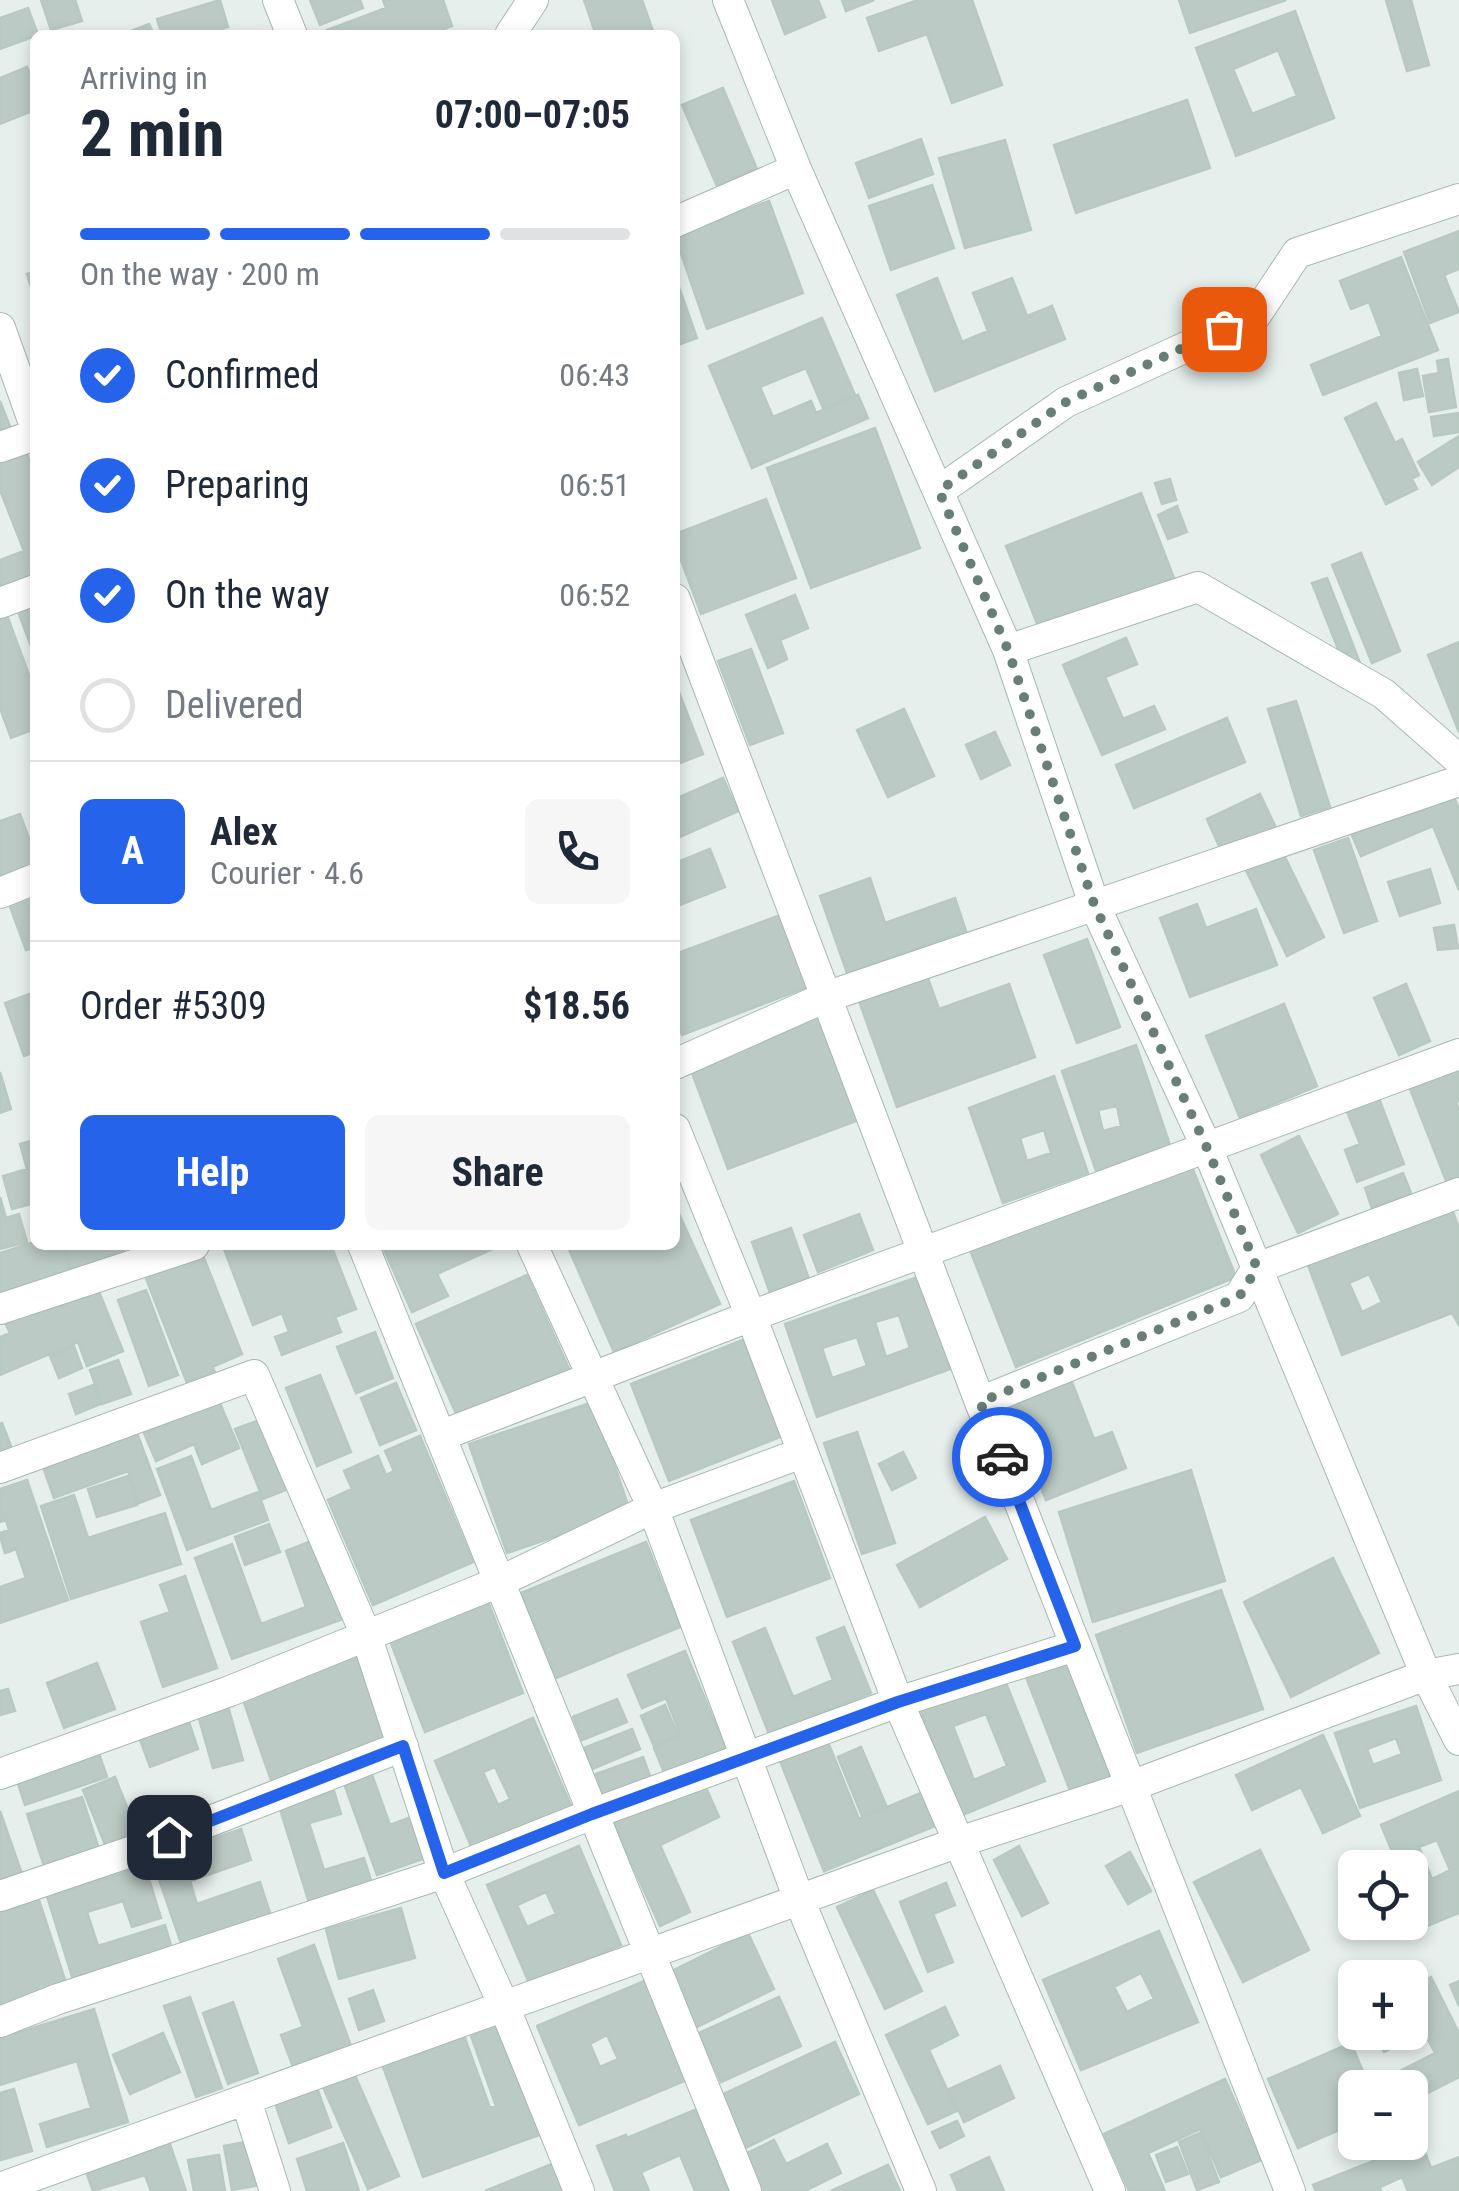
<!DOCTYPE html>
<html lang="en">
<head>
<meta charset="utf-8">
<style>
	body { margin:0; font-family:"Roboto Condensed",sans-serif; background:#f6f6f7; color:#1f2937; height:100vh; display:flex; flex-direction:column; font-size:38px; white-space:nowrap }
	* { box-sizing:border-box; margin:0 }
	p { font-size:32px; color:#747a83 }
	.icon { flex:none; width:55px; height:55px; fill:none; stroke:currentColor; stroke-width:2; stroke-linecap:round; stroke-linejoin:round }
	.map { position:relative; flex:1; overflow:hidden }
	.sheet { position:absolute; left:30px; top:30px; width:650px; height:1220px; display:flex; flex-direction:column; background:#fff; border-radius:15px; box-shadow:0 5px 15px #0003 }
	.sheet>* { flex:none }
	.tools { position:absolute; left:1338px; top:1850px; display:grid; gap:20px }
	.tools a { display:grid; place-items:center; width:90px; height:90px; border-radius:15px; background:#fff; box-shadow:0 5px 15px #0003; font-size:50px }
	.pin { position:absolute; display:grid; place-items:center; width:85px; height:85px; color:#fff; margin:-42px; border-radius:20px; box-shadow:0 5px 15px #0006 }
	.courier { position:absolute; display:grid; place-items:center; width:100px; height:100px; margin:-50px; border:8px solid #2563eb; border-radius:50%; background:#fff; color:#222; box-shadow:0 2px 12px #0007 }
	.head em { font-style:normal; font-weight:700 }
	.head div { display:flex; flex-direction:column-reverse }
	.head { display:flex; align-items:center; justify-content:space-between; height:170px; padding:0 50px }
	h1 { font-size:65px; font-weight:700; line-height:75px }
	.bar { display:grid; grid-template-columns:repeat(4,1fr); gap:15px 10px; align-content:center; height:120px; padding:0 50px }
	.bar i { height:12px; border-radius:8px; background:#e0e1e3 }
	.bar .active { background:#2563eb }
	.bar p { grid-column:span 4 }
	.line { display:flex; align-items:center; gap:25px; padding:0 50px; border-top:2px solid #e0e1e3 }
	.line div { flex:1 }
	.round { display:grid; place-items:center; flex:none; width:105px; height:105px; border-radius:15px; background:#f6f6f7 }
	ol { padding:0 50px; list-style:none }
	li { display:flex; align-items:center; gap:30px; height:110px }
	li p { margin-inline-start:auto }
	li .icon { padding:10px; border-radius:50%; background:#2563eb; color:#fff; stroke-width:4 }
	li:last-child { color:#747a83 }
	li i { width:55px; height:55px; border:5px solid #e0e1e3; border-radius:50% }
	.action { display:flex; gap:20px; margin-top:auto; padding:20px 50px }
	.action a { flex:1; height:115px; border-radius:15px; background:#2563eb; color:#fff; font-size:40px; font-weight:700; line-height:115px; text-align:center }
	.action a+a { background:#f6f6f7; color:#1f2937 }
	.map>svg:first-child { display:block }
	.building { fill:#bbcac4; stroke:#b8c9c2; stroke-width:2.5; fill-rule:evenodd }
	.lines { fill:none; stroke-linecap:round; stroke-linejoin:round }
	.minor-casing { stroke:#a8b8b2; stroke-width:32 }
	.minor { stroke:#fff; stroke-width:30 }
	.done { stroke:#687f78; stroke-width:10; stroke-dasharray:0 18 }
	.route { stroke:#2563eb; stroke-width:12 }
</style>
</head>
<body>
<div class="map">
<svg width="1459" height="2191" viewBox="0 0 1459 2191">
	<rect width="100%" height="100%" fill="#e6efeb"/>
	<path class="building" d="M41 0H75L82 21 51 30Z
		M220 0 228 27 203 35H162L157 19Z
		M310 0H360L363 8 320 25Z
		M383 0H443L452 26 428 35H329L327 30 386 8Z
		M584 0H642L653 31 642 35H596Z
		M772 0H818L825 17 785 34Z
		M842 0H874L846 11Z
		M918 0H972L1002 85 952 103 927 34 879 51 867 18Z
		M1179 0H1286L1190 33Z
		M1386 0H1411L1429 65 1407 71Z
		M28 8 38 35 0 49V18Z
		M1295 11 1334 118 1236 156 1196 48ZM1278 50 1297 96 1252 114 1233 69Z
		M149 24 154 35H121Z
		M27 67 35 89V110L0 124V78Z
		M723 88 757 169 717 186 682 105Z
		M1187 100 1210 168 1076 213 1054 145Z
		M921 139 933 174 869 198 856 163Z
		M1005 140 1031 230 965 248 939 158Z
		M932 185 954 248 891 270 869 206Z
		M769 201 803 293 707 329 675 236Z
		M1459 231V269L1444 275 1459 312 1430 323 1404 252Z
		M1401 257 1438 350 1323 395 1311 365 1382 336 1369 302 1351 309 1340 281Z
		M35 272V301L27 274Z
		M675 276 697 338 675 346Z
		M937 278 962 342 988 331 973 293 1012 278 1027 316 1052 306 1065 339 935 391 897 295Z
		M822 318 855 395 823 408 806 368 760 387 773 417 811 401 816 413 858 395 868 418 752 468 709 366Z
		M1448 359 1456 407 1429 412 1423 376 1439 373 1437 361Z
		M1417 369 1423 396 1404 400 1399 373Z
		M0 401 14 437 0 442Z
		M1376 403 1395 443 1402 439 1419 475 1412 479 1417 489 1386 504 1345 418Z
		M1459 413V432L1434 436 1431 417Z
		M875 428 920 548 811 588 767 468Z
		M1459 436V467L1432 485 1418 462Z
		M24 445 35 476V577L0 590V560L24 551 0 490V454Z
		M1170 479 1176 500 1162 504 1155 483Z
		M1141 493 1174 578 1040 631 1006 546Z
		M766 499 796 578 701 614 675 544V534Z
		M1177 506 1187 532 1168 539 1158 515Z
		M1361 553 1400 651 1372 663 1332 565Z
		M1327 578 1360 663 1346 669 1312 583Z
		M795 595 808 628 780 640 787 659 768 668 746 615Z
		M35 605V644L31 646 18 612Z
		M5 610 35 691V729L11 738 0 708V612Z
		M1126 638 1137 664 1105 677 1123 719 1154 706 1165 729 1102 755 1063 665Z
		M1459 642V732L1428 655Z
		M751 649 783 733 750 745 718 661Z
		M675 682 703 754 675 765Z
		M1296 701 1330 807 1301 816 1268 709Z
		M904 709 934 776 888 797 857 730Z
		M1227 718 1245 762 1134 808 1116 765Z
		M995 732 1010 765 981 779 966 745Z
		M723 778 738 811 675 839V799Z
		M1452 792 1459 809V890L1433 826 1361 856 1351 833Z
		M1260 794 1277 830 1223 855 1207 819Z
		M20 814 35 855V870L0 883V821Z
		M1348 838 1377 921 1344 933 1314 850Z
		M710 849 725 887 675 907V863Z
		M1281 849 1324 937 1287 956 1245 868Z
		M1430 869 1440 903 1400 916 1388 882Z
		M870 878 885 923 955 898 966 931 847 973 820 896Z
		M35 895V947L26 950 9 904Z
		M1197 904 1206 928 1256 909 1277 965 1190 997 1160 918Z
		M783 914 810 986 682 1035 675 1017V954Z
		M1454 925 1458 948 1438 950 1434 928Z
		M1087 939 1120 1027 1077 1043 1044 955Z
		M926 973 939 1009 1009 984 1035 1057 897 1107 858 998Z
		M1406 984 1430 1041 1399 1055 1374 998Z
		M35 992V1052L24 1056 5 1003Z
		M1284 1004 1317 1086 1240 1118 1206 1036Z
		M825 1013 864 1118 728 1169 689 1065Z
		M1136 1045 1170 1145 1096 1171 1062 1071ZM1117 1106 1121 1126 1103 1131 1098 1110Z
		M1459 1070V1101L1456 1102 1459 1111V1178L1447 1183 1410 1089Z
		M0 1072 11 1109 0 1113Z
		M1054 1076 1088 1173 1003 1203 969 1108ZM1044 1130 1051 1153 1027 1161 1020 1138Z
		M1378 1096 1404 1164 1357 1182 1345 1150 1360 1144 1346 1109Z
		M1299 1136 1338 1214 1298 1233 1261 1155Z
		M35 1140V1203L12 1209 3 1176 27 1169 20 1144Z
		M1188 1157 1236 1277 1016 1367 968 1245Z
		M1403 1173 1411 1193 1372 1208 1365 1188Z
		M0 1197 6 1218 19 1214 27 1242 0 1249Z
		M1450 1204 1459 1228V1325L1452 1313 1342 1355 1306 1260ZM1369 1274 1382 1302 1362 1312 1349 1283Z
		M675 1205 720 1304 614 1352 567 1245H675Z
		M859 1214 873 1250 818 1272 804 1235Z
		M791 1228 809 1279 770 1293 752 1242Z
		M35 1242V1245H62L71 1275 0 1298V1253Z
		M64 1245H122L126 1258 72 1274Z
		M233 1245H331L356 1309 335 1317 341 1332 282 1355 275 1337 289 1332 282 1313 253 1325 224 1249Z
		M382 1245H501L437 1274 448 1296 412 1312Z
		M202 1253 242 1354 212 1367 215 1372 187 1383 145 1276Z
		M527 1275 570 1371 459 1420 416 1324Z
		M920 1276 953 1368 817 1417 785 1324ZM899 1315 910 1348 886 1357 875 1322ZM857 1337 867 1366 832 1378 822 1348Z
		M95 1282 123 1351 87 1366 78 1342 0 1375V1337L10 1333 4 1320Z
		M146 1290 178 1375 149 1386 118 1300Z
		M375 1332 393 1378 356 1393 337 1347Z
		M743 1340 780 1437 669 1481 631 1384Z
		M74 1346 82 1368 59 1378 50 1356Z
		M118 1360 131 1394 102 1404 90 1370Z
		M320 1375 351 1452 317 1466 286 1388Z
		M1070 1377 1094 1439 1112 1432 1126 1468 1046 1500 1007 1401Z
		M396 1383 416 1430 380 1445 361 1398Z
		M93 1385 100 1404 76 1414 69 1394Z
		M219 1401 239 1448 202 1464 194 1444 156 1461 144 1433Z
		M593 1402 630 1511 507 1553 469 1444Z
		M265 1418 293 1487 263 1499 235 1429Z
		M2 1423 11 1446 0 1451V1424Z
		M857 1432 895 1543 862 1554 824 1443Z
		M137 1433 160 1495 139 1503 128 1471 54 1498 43 1467Z
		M420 1436 473 1562 373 1605 328 1500 352 1489 344 1471 378 1456 386 1475 394 1471 385 1451Z
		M903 1452 916 1478 892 1490 879 1464Z
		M191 1456 211 1510 258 1492 268 1520 187 1550 157 1469Z
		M1191 1470 1225 1581 1093 1622 1059 1512Z
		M128 1476 137 1505 97 1517 88 1489Z
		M27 1480 68 1600 0 1623V1587L26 1578 16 1549 5 1553 0 1536V1533L9 1530 6 1520 0 1522V1489Z
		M794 1481 830 1578 727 1617 691 1520Z
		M74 1495 88 1538 165 1513 181 1564 71 1599 41 1506Z
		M985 1517 1007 1559 920 1607 897 1565Z
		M269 1524 280 1552 245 1565 235 1537Z
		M314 1540 343 1619 232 1659 195 1558 232 1544 261 1624 306 1607 286 1551Z
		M646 1542 680 1627 556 1678 521 1593Z
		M1333 1558 1379 1653 1291 1697 1244 1602Z
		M185 1576 217 1668 163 1687 141 1622 170 1612 160 1585Z
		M1221 1590 1263 1709 1137 1753 1096 1635Z
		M487 1599 523 1693 425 1732 389 1638Z
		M844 1627 871 1693 769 1734 733 1642 765 1628 793 1697 833 1680 817 1638Z
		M685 1651 727 1751 666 1777 654 1748 681 1736 666 1698 642 1708 628 1675Z
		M356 1654 389 1746 273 1786 241 1694Z
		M1065 1662 1110 1778 1071 1793 1026 1677Z
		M97 1663 115 1709 64 1728 47 1683Z
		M1002 1673 1045 1781 962 1815 919 1707ZM986 1714 1007 1766 974 1780 953 1726Z
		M8 1689 15 1711 0 1715V1691Z
		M226 1699 243 1760 213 1768 196 1708Z
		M617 1699 627 1722 582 1740 573 1717Z
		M665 1705 678 1735 654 1746 641 1716Z
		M1416 1706 1441 1780 1360 1808 1335 1733ZM1396 1738 1402 1754 1373 1765 1367 1749Z
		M533 1718 572 1808 473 1851 435 1761ZM495 1767 510 1799 498 1805 483 1772Z
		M188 1719 198 1749 150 1767 139 1737Z
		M632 1729 640 1749 592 1769 584 1748Z
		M1323 1735 1360 1816 1323 1833 1301 1787 1252 1810 1236 1775Z
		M828 1742 859 1819 921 1793 935 1826 824 1871 780 1761Z
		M861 1747 886 1805 862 1816 838 1757Z
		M98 1751 107 1777 25 1805 16 1778Z
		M643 1757 651 1779 603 1795 596 1774Z
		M370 1769 390 1825 411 1817 426 1858 377 1875 342 1778Z
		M115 1777 138 1834 106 1847 83 1790Z
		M703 1781 719 1817 660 1845 690 1912 660 1926 613 1822Z
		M334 1791 341 1814 309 1823 324 1870 364 1858 374 1890 311 1909 280 1809Z
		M1459 1791V1913L1425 1927 1410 1893V1868H1399L1381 1825ZM1437 1840 1450 1870 1432 1879 1419 1847Z
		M82 1797 99 1849 44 1866 27 1814Z
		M0 1811 22 1874 0 1882Z
		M241 1829 251 1860 190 1881 197 1904 260 1882 272 1919 183 1949 152 1859Z
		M579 1846 621 1945 530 1985 487 1885ZM546 1892 556 1914 527 1927 517 1905Z
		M1019 1846 1048 1903 1022 1916 994 1860Z
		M1260 1850 1309 1950 1243 1982 1194 1882Z
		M1130 1852 1151 1891 1128 1904 1106 1866Z
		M145 1866 161 1918 132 1927 123 1901 87 1912 98 1946 165 1925 173 1952 74 1983 47 1896Z
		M946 1883 955 1905 933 1914 953 1962 928 1972 900 1902Z
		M873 1890 922 1991 885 2009 837 1907Z
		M38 1897 67 1986 0 2009V1910Z
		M401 1908 415 1958 339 1979 326 1929Z
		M1159 1931 1198 2022 1081 2070 1043 1980ZM1141 1973 1154 1999 1127 2012 1114 1987Z
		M748 1933 774 1989 697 2027 670 1972Z
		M314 1945 351 2046 293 2067 281 2035 303 2027 278 1959Z
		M1431 1977 1459 2033V2077L1410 2102V2088H1390L1386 2078 1435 2053 1424 2032 1384 2052 1374 2032H1410V1988Z
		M647 1980 689 2079 579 2125 537 2026ZM607 2035 618 2059 600 2067 590 2044Z
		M1459 1981V2006L1450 1985Z
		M373 1990 384 2021 359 2030 349 1999Z
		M190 1997 222 2088 196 2097 164 2006Z
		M779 1997 801 2046 721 2082 699 2033Z
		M233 2002 258 2073 228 2084 203 2013Z
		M945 2007 958 2035 929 2050 957 2111 928 2124 886 2035Z
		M94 2009 128 2122 47 2147 40 2124 91 2108 77 2061 0 2085V2038Z
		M503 2025 542 2134 423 2177 382 2064 464 2035 490 2108 496 2106 471 2036Z
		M163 2033 180 2072 130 2094 113 2055Z
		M835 2042 859 2094 743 2149 719 2096Z
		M1351 2043 1370 2088H1355V2123L1298 2148 1268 2079Z
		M1000 2066 1014 2098 964 2122 949 2089Z
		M354 2073 399 2176 368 2189 323 2087Z
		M1225 2079 1261 2160 1221 2177 1200 2129 1148 2153 1165 2191H1129L1104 2134Z
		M317 2088 331 2127 289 2143 275 2103Z
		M14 2089 32 2151 1 2160 0 2093Z
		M695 2110 728 2191H695L680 2155 641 2172 649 2191H615L597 2146 626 2135 627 2138Z
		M957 2121 964 2136 940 2148 932 2132Z
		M1200 2133 1219 2182 1197 2190 1179 2142Z
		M167 2136 186 2191H151L145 2175 93 2191 84 2166Z
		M774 2140 786 2164 827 2144 841 2173 805 2191H761L743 2155Z
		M251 2141 260 2185 232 2190 224 2146Z
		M1421 2142 1431 2168 1459 2157V2191H1408L1402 2177 1380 2187 1381 2191H1316L1313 2185Z
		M343 2143 359 2191H307L297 2159Z
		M1177 2147 1188 2174 1166 2182 1156 2155Z
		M219 2155 225 2191H194L188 2160Z
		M989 2157 1004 2191H958L951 2175Z
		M554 2163 566 2191H485Z
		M888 2165 900 2191H831Z"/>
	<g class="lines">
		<g class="minor-casing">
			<path id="minor" d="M278 0 292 35
				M728 0 796 169 1008 650 1094 904 1207 1148 1426 1675 1459 1740
				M510 35 533 0
				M675 222 796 169
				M0 328 35 426
				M0 447 35 435
				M939 491 1066 402 1256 315 1297 253 1459 199
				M675 599 980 1402 1290 2191
				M0 603 35 590
				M1008 650 1198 587 1384 694 1459 760
				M0 893 35 879
				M675 1064 826 997 1459 781
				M675 1129 751 1316 898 1702 1110 2191
				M363 1245 746 2191
				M532 1245 653 1508 800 1902 921 2191
				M0 1309 194 1245
				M980 1402 1239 1297 1257 1268 1459 1193
				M440 1436 751 1316 1459 1054
				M0 1468 254 1375 366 1635 444 1873 504 2006 579 2191
				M0 1774 230 1691 499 1582 653 1508 802 1453
				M0 1896 136 1850 403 1746
				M0 2022 58 1999 444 1873 592 1814 898 1702 1075 1646
				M246 2100 275 2191
				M0 2188 959 1842 1131 1786 1426 1675 1459 1669"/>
		</g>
		<use href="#minor" class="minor"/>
	</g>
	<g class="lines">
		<path class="done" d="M1002 1457 980 1402 1239 1297 1257 1268 1207 1148 1094 904 1008 650 939 491 1066 402 1224 329"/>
		<path class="route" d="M169 1837 403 1746 444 1873 592 1814 898 1702 1075 1646 1002 1457"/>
	</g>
</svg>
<div class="tools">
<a><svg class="icon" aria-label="locate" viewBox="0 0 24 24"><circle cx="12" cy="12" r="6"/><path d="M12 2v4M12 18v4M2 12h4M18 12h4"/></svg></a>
<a>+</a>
<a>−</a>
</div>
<div class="pin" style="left:1224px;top:329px;background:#ea580c"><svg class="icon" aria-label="bag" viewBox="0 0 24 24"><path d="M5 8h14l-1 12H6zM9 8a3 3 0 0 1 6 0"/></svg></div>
<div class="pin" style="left:169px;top:1837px;background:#1f2937"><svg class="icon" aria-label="home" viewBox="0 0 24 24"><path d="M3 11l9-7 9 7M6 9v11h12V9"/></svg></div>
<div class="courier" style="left:1002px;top:1457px"><svg class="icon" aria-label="car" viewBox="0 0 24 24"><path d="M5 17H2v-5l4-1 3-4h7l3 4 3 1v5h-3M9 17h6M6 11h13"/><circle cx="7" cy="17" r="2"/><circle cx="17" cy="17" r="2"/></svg></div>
<section class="sheet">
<div class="head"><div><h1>2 min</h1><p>Arriving in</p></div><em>07:00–07:05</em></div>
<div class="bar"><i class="active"></i><i class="active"></i><i class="active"></i><i></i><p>On the way · 200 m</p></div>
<ol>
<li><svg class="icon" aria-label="check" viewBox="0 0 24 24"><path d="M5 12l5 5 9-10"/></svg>Confirmed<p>06:43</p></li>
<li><svg class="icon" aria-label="check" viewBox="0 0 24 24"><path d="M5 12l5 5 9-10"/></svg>Preparing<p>06:51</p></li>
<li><svg class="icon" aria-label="check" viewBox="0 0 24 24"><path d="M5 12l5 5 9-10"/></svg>On the way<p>06:52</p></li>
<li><i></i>Delivered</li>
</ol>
<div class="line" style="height:180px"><b class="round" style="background:#2563eb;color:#fff">A</b><div><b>Alex</b><p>Courier · 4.6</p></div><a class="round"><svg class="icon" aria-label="phone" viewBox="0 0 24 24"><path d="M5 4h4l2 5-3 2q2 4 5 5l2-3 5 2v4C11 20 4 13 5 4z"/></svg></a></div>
<div class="line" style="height:130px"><div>Order #5309</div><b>$18.56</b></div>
<div class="action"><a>Help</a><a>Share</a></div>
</section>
</div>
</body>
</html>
